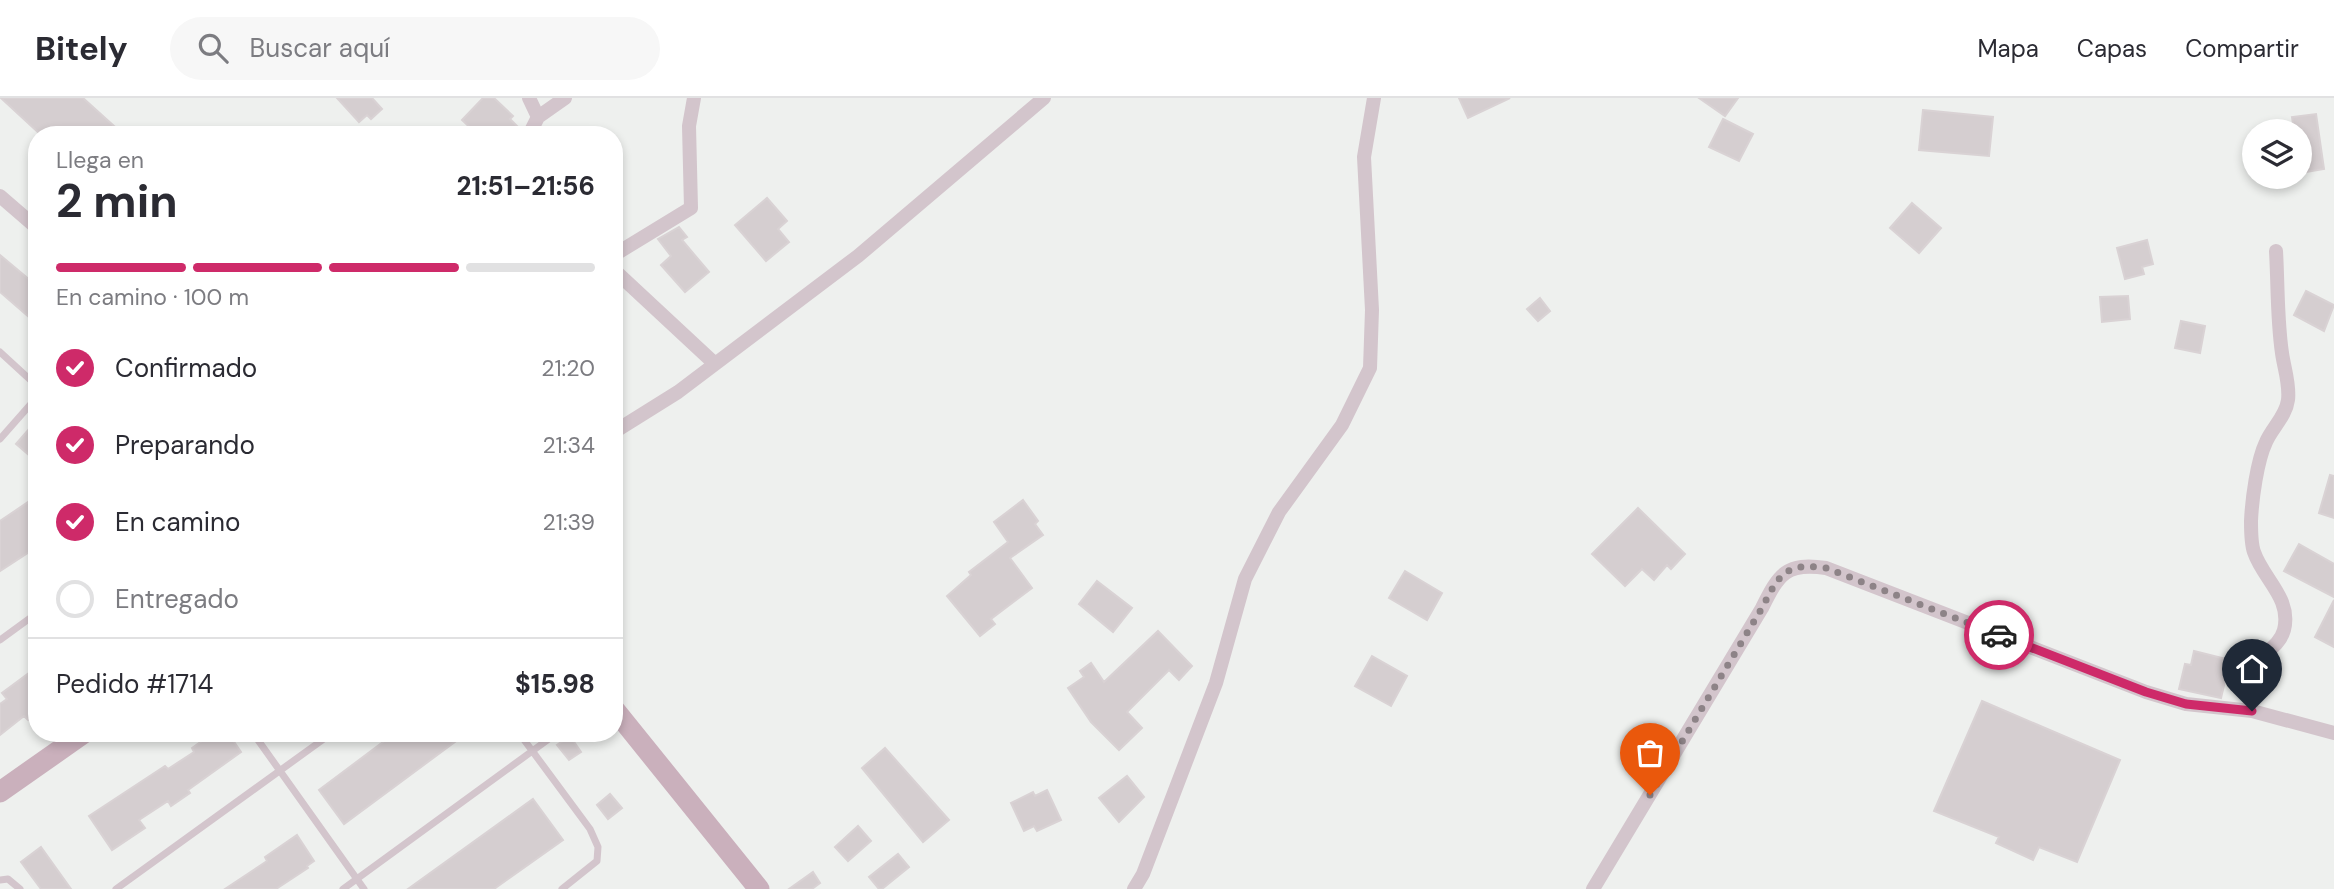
<!DOCTYPE html>
<html lang="es">
<head>
<meta charset="utf-8">
<style>
	body { margin:0; font-family:"DM Sans",sans-serif; background:#f7f7f7; color:#2b2b33; height:100vh; display:flex; flex-direction:column; font-size:26px; white-space:nowrap }
	* { box-sizing:border-box; margin:0 }
	p { font-size:23px; color:#7c7c81 }
	.icon { flex:none; width:38px; height:38px; fill:none; stroke:currentColor; stroke-width:2; stroke-linecap:round; stroke-linejoin:round }
	.map { position:relative; flex:1; overflow:hidden }
	.details { position:absolute; left:28px; top:28px; width:595px; height:616px; display:flex; flex-direction:column; background:#fff; border-radius:28px; box-shadow:0 4px 10px #0003 }
	.details>* { flex:none }
	.controls { position:absolute; left:2242px; top:21px; display:grid; gap:14px }
	.controls a { display:grid; place-items:center; width:70px; height:70px; border-radius:50%; background:#fff; box-shadow:0 4px 10px #0003; font-size:35px }
	.pin { position:absolute; display:grid; place-items:center; width:60px; height:60px; color:#fff; margin:-72px -30px; border-radius:50% 50% 50% 0; rotate:-45deg; box-shadow:0 0 7px #0007 }
	.pin .icon { rotate:45deg }
	.courier { position:absolute; display:grid; place-items:center; width:70px; height:70px; margin:-35px; border:5px solid #ce2a69; border-radius:50%; background:#fff; color:#222; box-shadow:0 2px 9px #0007 }
	.headline em { font-style:normal; font-weight:700 }
	.headline div { display:flex; flex-direction:column-reverse }
	.headline { display:flex; align-items:center; justify-content:space-between; height:119px; padding:0 28px }
	h1 { font-size:46px; font-weight:700; line-height:52px }
	.bar { display:grid; grid-template-columns:repeat(4,1fr); gap:10px 7px; align-content:center; height:84px; padding:0 28px }
	.bar i { height:9px; border-radius:5px; background:#e1e1e2 }
	.bar .active { background:#ce2a69 }
	.bar p { grid-column:span 4 }
	.line { display:flex; align-items:center; gap:18px; padding:0 28px; border-top:2px solid #e1e1e2 }
	.line div { flex:1 }
	ol { padding:0 28px; list-style:none }
	li { display:flex; align-items:center; gap:21px; height:77px }
	li p { margin-inline-start:auto }
	li .icon { padding:7px; border-radius:50%; background:#ce2a69; color:#fff; stroke-width:4 }
	li:last-child { color:#7c7c81 }
	li i { width:38px; height:38px; border:4px solid #e1e1e2; border-radius:50% }
	header { display:flex; align-items:center; gap:42px; box-sizing:border-box; height:98px; padding:0 35px; background:#fff; border-bottom:2px solid #e1e1e2 }
	header strong { font-size:33px }
	nav { display:flex; gap:38px; margin-inline-start:auto; font-size:24px }
	.search { width:490px; height:63px; background:#f7f7f7; display:flex; align-items:center; gap:18px; box-sizing:border-box; padding:0 24px; border-radius:38px; color:#7c7c81; font-size:26px }
	.map>svg:first-child { display:block }
	.building { fill:#d5ced0; stroke:#d9d2d4; stroke-width:2 }
	.lines { fill:none; stroke-linecap:round; stroke-linejoin:round }
	.service { stroke:#d3c5cc; stroke-width:7 }
	.minor { stroke:#d3c5cc; stroke-width:14 }
	.primary { stroke:#cab0bc; stroke-width:21 }
	.done { stroke:#8d8387; stroke-width:7; stroke-dasharray:0 12.6 }
	.route { stroke:#ce2a69; stroke-width:9 }
</style>
</head>
<body>
<header>
<strong>Bitely</strong>
<div class="search"><svg class="icon" aria-label="search" viewBox="0 0 24 24"><circle cx="10" cy="10" r="6"/><path d="M15 15l6 6"/></svg>Buscar aquí</div>
<nav><a>Mapa</a><a>Capas</a><a>Compartir</a></nav>
</header>
<div class="map">
<svg width="2334" height="791" viewBox="0 0 2334 791">
	<rect width="100%" height="100%" fill="#eef0ee"/>
	<path class="building" d="M1 0H83L124 37H41Z
		M337 0H372L382 11 371 21 367 17 359 24Z
		M483 0H494L513 18 510 21 521 32 519 37H478L462 22Z
		M1459 0H1510L1468 20Z
		M1699 0H1738L1725 18Z
		M1923 12 1993 19 1989 58 1919 52Z
		M2316 16 2324 71 2300 75V33H2294L2292 19Z
		M1723 21 1753 36 1739 63 1709 49Z
		M767 100 787 123 778 131 789 144 766 163 735 127Z
		M1912 105 1941 130 1919 155 1890 130Z
		M679 129 687 139 682 142 709 174 685 194 661 167 671 158 658 141Z
		M2147 142 2153 166 2142 169 2144 176 2125 181 2117 150Z
		M0 157 37 188V226L0 194Z
		M2306 193 2334 207 2324 233 2294 217Z
		M2128 198 2130 221 2102 224 2100 199Z
		M1540 200 1550 213 1538 223 1527 211Z
		M2181 223 2205 228 2200 255 2175 250Z
		M37 322V364L16 346Z
		M2330 377 2334 378V420L2319 415Z
		M37 398V449L0 473V423Z
		M1023 402 1038 423 1035 426 1043 437 1010 460 1032 490 991 521 995 526 980 538 947 498 971 477 969 474 1008 444 994 424Z
		M1638 410 1685 456 1671 471 1667 467 1654 482 1642 471 1625 488 1592 456Z
		M2299 446 2334 466V499L2284 473Z
		M1405 473 1442 495 1427 522 1389 500Z
		M1097 483 1132 510 1113 534 1079 506Z
		M2334 502V549L2315 539Z
		M1158 533 1192 568 1179 582 1169 572 1127 614 1142 630 1119 652 1091 624 1068 590 1084 579 1080 573 1091 565 1104 584Z
		M2194 553 2230 562 2221 600 2179 591 2185 566 2191 567Z
		M1372 558 1407 578 1391 608 1355 588Z
		M37 569V615L28 622 24 618 0 637V606L7 601 2 595Z
		M1982 603 2120 662 2077 764 2039 749 2033 762 1996 745 1999 739 1934 713Z
		M213 635H228L241 654 188 692 190 695 171 708 168 703 139 722 145 730 112 752 89 718 165 668 168 671 194 654 192 650Z
		M395 635H467L344 726 319 692Z
		M570 638 581 654 569 662 557 647Z
		M885 650 949 722 923 744 862 670Z
		M1127 678 1144 699 1119 724 1099 700Z
		M1047 692 1061 722 1037 733 1034 728 1024 733 1011 705 1033 694 1035 698Z
		M610 696 622 710 608 721 597 707Z
		M533 701 563 742 494 791H408Z
		M858 728 871 743 848 763 835 749Z
		M297 737 314 763 307 768 308 770 276 791H225L267 763 265 759Z
		M41 749 71 791H41L21 764Z
		M898 756 909 769 882 791H879L869 779Z
		M813 774 820 785 812 791H789Z"/>
	<g class="lines">
		<path class="service" d="M0 254 37 288
			M0 341 37 299
			M0 542 37 515
			M253 635 364 791
			M519 635 590 731 598 749 597 763 562 791
			M0 782 8 781 20 791
			M116 791 332 635
			M343 791 557 635"/>
		<path class="minor" d="M529 0 538 19
			M529 37 538 19 565 0
			M0 98 37 130
			M614 157 691 110 689 28 694 0
			M614 172 714 265
			M614 334 678 294 858 158 1044 0
			M2252 613C2250 603 2246 591 2247 582 2250 558 2278 554 2284 532 2292 500 2263 481 2254 454 2251 446 2251 432 2251 423 2252 401 2257 363 2266 344 2272 330 2286 318 2288 302 2290 286 2284 270 2282 255 2277 221 2278 187 2276 153
			M1134 791 1143 776 1216 585 1245 481 1279 414 1342 327 1370 270 1372 212 1364 59 1374 0
			M1593 791 1762 510C1779 476 1786 464 1826 470L2146 594 2186 606 2252 613 2334 635"/>
		<path class="primary" d="M614 611 759 791
			M0 694 84 635"/>
	</g>
	<g class="lines">
		<path class="done" d="M1650 697 1762 510C1779 476 1786 464 1826 470L1999 537"/>
		<path class="route" d="M1999 537 2146 594 2186 606 2252 613"/>
	</g>
</svg>
<div class="controls">
<a><svg class="icon" aria-label="layers" viewBox="0 0 24 24"><path d="M12 4l9 5-9 5-9-5zM3 14l9 5 9-5"/></svg></a>
</div>
<div class="pin" style="left:1650px;top:697px;background:#ea580c"><svg class="icon" aria-label="bag" viewBox="0 0 24 24"><path d="M5 8h14l-1 12H6zM9 8a3 3 0 0 1 6 0"/></svg></div>
<div class="pin" style="left:2252px;top:613px;background:#1f2937"><svg class="icon" aria-label="home" viewBox="0 0 24 24"><path d="M3 11l9-7 9 7M6 9v11h12V9"/></svg></div>
<div class="courier" style="left:1999px;top:537px"><svg class="icon" aria-label="car" viewBox="0 0 24 24"><path d="M5 17H2v-5l4-1 3-4h7l3 4 3 1v5h-3M9 17h6M6 11h13"/><circle cx="7" cy="17" r="2"/><circle cx="17" cy="17" r="2"/></svg></div>
<section class="details">
<div class="headline"><div><h1>2 min</h1><p>Llega en</p></div><em>21:51–21:56</em></div>
<div class="bar"><i class="active"></i><i class="active"></i><i class="active"></i><i></i><p>En camino · 100 m</p></div>
<ol>
<li><svg class="icon" aria-label="check" viewBox="0 0 24 24"><path d="M5 12l5 5 9-10"/></svg>Confirmado<p>21:20</p></li>
<li><svg class="icon" aria-label="check" viewBox="0 0 24 24"><path d="M5 12l5 5 9-10"/></svg>Preparando<p>21:34</p></li>
<li><svg class="icon" aria-label="check" viewBox="0 0 24 24"><path d="M5 12l5 5 9-10"/></svg>En camino<p>21:39</p></li>
<li><i></i>Entregado</li>
</ol>
<div class="line" style="height:91px"><div>Pedido #1714</div><b>$15.98</b></div>
</section>
</div>
</body>
</html>
